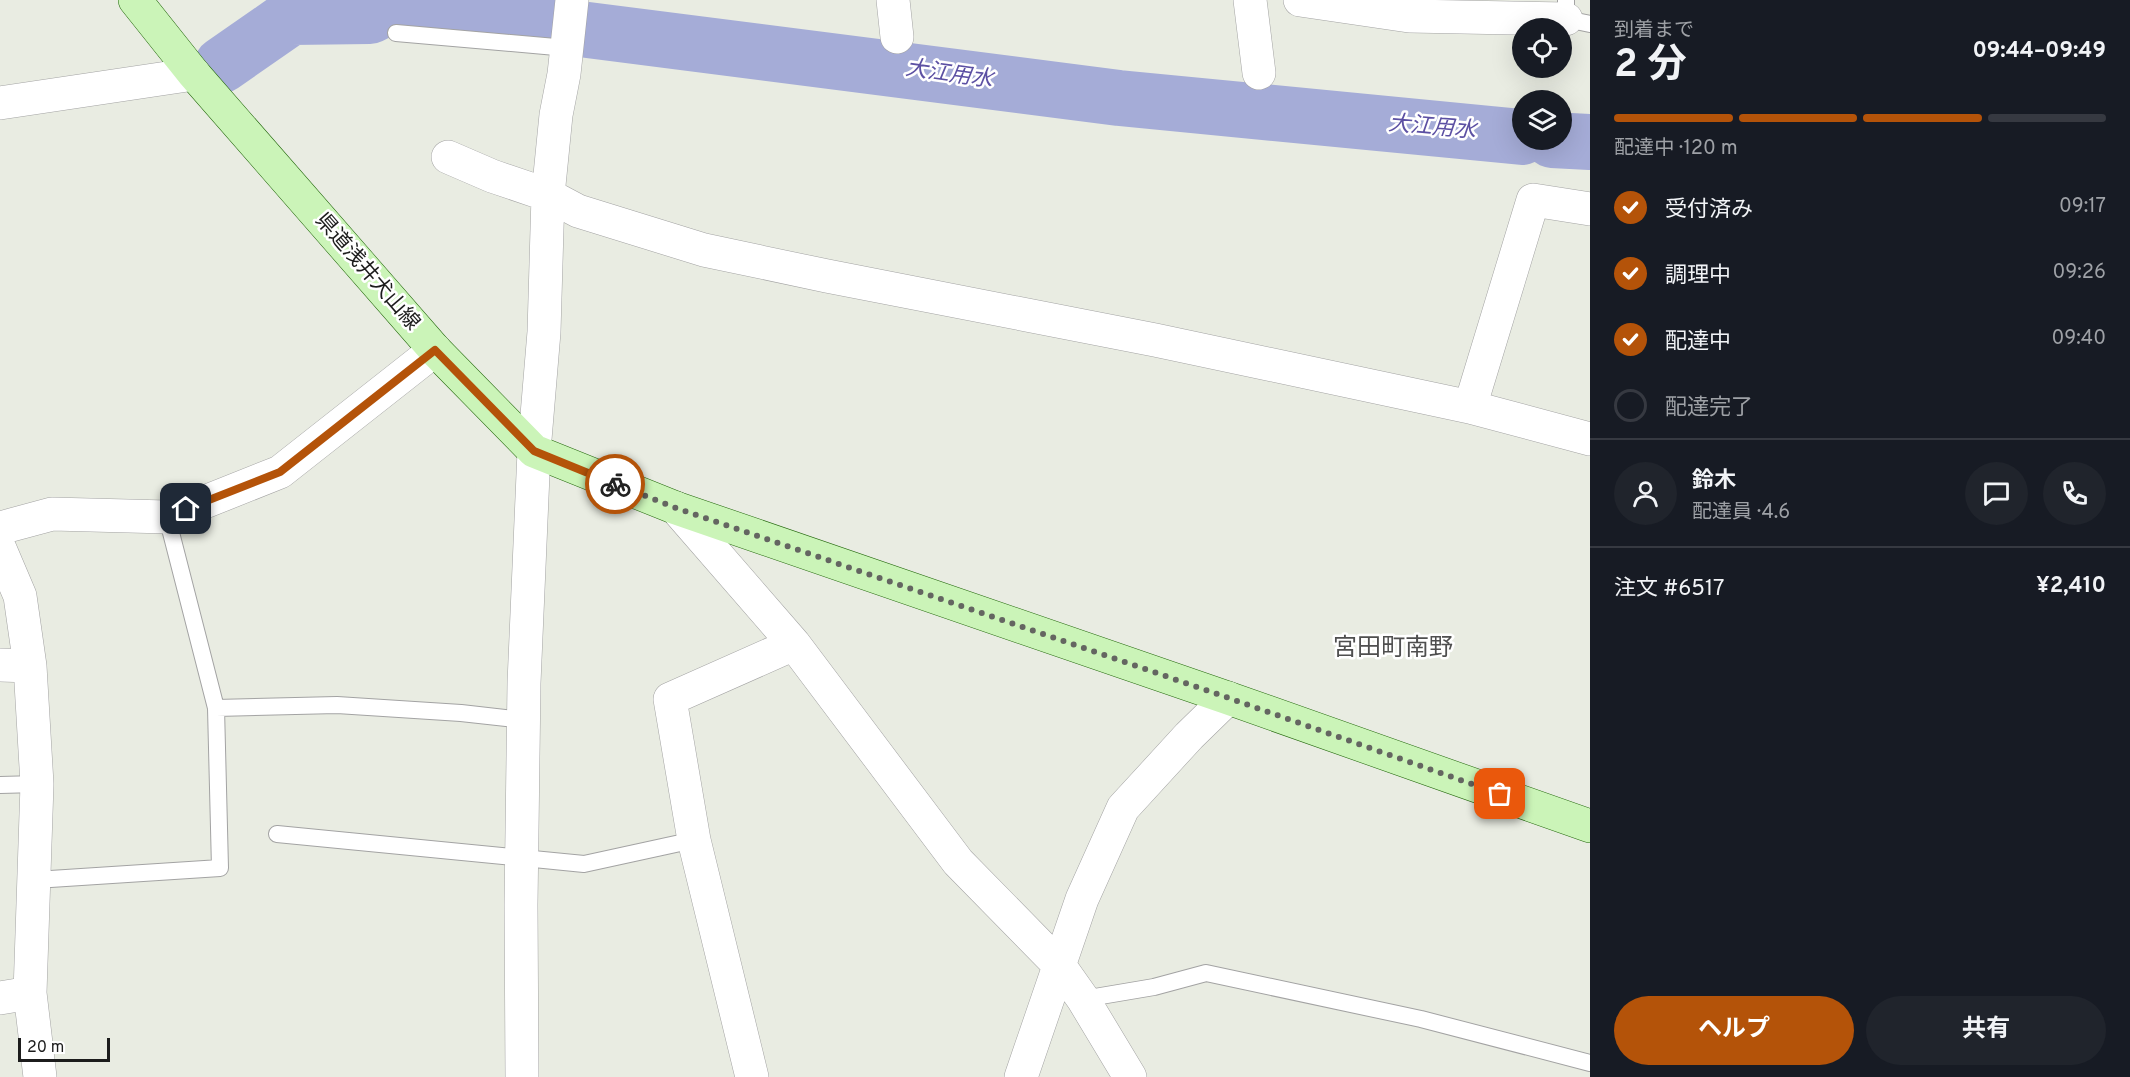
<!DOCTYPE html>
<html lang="ja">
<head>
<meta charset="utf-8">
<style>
	body { margin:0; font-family:Overpass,"Noto Sans JP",sans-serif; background:#20242c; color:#f1f3f6; height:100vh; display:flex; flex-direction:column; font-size:22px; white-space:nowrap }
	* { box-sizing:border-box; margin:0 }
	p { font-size:20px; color:#9ea1a6 }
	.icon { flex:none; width:33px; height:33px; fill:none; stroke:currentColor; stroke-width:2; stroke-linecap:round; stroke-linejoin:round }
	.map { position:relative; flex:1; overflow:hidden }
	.details { display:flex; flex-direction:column; background:#171b24; width:540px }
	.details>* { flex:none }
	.buttons { position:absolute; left:1512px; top:18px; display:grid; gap:12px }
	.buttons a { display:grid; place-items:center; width:60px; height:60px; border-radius:50%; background:#171b24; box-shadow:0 6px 24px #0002; font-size:30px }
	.scale { position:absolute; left:18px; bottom:15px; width:92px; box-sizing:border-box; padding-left:6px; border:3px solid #1c1c1c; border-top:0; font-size:16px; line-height:21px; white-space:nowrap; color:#1c1c1c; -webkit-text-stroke:4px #fff; paint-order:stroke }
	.pin { position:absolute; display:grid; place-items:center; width:51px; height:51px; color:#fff; margin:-26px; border-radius:12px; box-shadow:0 3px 9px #0006 }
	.courier { position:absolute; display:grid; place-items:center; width:60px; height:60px; margin:-30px; border:4px solid #b45309; border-radius:50%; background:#fff; color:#222; box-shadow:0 2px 8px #0007 }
	.summary em { font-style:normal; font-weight:700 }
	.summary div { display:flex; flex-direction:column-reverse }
	.summary { display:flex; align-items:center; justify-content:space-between; height:102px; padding:0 24px }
	h1 { font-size:39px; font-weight:700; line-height:45px }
	.bar { display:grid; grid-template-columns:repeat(4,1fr); gap:9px 6px; align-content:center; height:72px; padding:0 24px }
	.bar i { height:8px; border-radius:4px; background:#363941 }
	.bar .active { background:#b45309 }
	.bar p { grid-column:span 4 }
	.line { display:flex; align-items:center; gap:15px; padding:0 24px; border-top:2px solid #363941 }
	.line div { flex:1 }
	.round { display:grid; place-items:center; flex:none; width:63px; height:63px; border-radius:32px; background:#20242c }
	ol { padding:0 24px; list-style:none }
	li { display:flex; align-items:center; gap:18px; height:66px }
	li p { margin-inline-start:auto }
	li .icon { padding:6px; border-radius:50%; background:#b45309; color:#fff; stroke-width:4 }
	li:last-child { color:#9ea1a6 }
	li i { width:33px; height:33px; border:3px solid #363941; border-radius:50% }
	.cta { display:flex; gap:12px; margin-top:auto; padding:12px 24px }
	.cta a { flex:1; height:69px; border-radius:36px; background:#b45309; color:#fff; font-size:24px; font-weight:700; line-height:69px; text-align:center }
	.cta a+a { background:#20242c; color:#f1f3f6 }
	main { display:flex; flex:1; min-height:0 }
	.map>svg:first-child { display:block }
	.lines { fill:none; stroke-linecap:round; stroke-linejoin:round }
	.river { stroke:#a5acd7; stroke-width:56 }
	.service-casing { stroke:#a3a3a3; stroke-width:18 }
	.minor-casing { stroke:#a3a3a3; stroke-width:34 }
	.secondary-casing { stroke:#24680d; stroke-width:34 }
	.service { stroke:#fff; stroke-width:16 }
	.minor { stroke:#fff; stroke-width:33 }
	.secondary { stroke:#cbf4b8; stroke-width:33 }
	.done { stroke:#646561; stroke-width:6; stroke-dasharray:0 10.8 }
	.route { stroke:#b45309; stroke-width:8 }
	.labels { text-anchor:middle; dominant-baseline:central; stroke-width:5; stroke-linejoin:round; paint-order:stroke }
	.street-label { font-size:21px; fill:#1c1c1c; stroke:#fff }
	.water-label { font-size:22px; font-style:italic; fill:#5c50a3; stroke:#fff }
	.quarter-label { font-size:24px; fill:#4f4f4f; stroke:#fff }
</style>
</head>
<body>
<main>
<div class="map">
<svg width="1590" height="1077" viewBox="0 0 1590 1077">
	<rect width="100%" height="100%" fill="#e9ece2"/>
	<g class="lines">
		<path class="river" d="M377 0 392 5 1119 98 1522 137
			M222 65 291 17 370 16 392 5
			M1552 140 1590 142"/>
		<g class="service-casing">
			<path id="service" d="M1566 0V19L1590 24
				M396 33 567 48
				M216 708 337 705 461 713 523 720
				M0 785 37 784
				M277 834 584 864 694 840
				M35 880 220 868 216 708 167 517
				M1083 999 1154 987 1206 973 1421 1019 1590 1063"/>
		</g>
		<g class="minor-casing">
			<path id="minor" d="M893 0 897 37
				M1250 0 1259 73
				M1300 0 1409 16 1566 19
				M0 103 194 74
				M448 157 492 176 548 195 578 211 704 250 827 276 1155 340 1470 407 1590 439
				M1470 407 1533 200 1590 209
				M676 508 794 644 958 862 1059 965 1083 999 1130 1077
				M0 528 52 514 167 517 280 472 435 350
				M0 549 20 596 30 666 37 784 30 993 40 1077
				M0 665 30 666
				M0 998 30 993
				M522 1077 521 905 524 683 534 451 544 332 548 195 556 115 564 74 572 0
				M752 1077 694 840 670 699 794 644
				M1021 1077 1082 899 1123 808 1189 736 1228 698"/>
		</g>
		<g class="secondary-casing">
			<path id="secondary" d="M135 0 194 74 435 350 534 451 676 508 1228 698 1590 826"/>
		</g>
		<use href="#service" class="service"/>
		<use href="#minor" class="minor"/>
		<use href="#secondary" class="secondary"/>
	</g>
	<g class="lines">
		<path class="done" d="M615 484 676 508 1206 690 1500 794"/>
		<path class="route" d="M186 509 280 472 435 350 534 451 615 484"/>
	</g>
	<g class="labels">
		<g class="street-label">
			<text transform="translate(367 272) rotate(49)">県道浅井犬山線</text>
		</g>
		<g class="water-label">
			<text transform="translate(949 75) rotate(8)">大江用水</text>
			<text transform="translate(1432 128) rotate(5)">大江用水</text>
		</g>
		<g class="quarter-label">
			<text x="1393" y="649">宮田町南野</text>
		</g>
	</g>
</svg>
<div class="buttons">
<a><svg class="icon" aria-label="locate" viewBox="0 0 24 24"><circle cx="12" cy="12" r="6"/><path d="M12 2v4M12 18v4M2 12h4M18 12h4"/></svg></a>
<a><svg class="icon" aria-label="layers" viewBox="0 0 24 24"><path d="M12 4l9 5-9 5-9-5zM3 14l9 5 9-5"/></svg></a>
</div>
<div class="scale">20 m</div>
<div class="pin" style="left:1500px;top:794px;background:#ea580c"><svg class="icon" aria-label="bag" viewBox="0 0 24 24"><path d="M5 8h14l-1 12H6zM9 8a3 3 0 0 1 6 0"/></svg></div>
<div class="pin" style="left:186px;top:509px;background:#1f2937"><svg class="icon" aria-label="home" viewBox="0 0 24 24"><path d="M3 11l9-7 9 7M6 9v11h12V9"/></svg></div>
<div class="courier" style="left:615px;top:484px"><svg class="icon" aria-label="bike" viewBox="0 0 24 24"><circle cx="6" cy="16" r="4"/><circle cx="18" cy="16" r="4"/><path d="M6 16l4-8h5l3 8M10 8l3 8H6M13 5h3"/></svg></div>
</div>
<section class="details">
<div class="summary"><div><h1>2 分</h1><p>到着まで</p></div><em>09:44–09:49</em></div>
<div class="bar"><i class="active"></i><i class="active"></i><i class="active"></i><i></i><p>配達中 · 120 m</p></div>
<ol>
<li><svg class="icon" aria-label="check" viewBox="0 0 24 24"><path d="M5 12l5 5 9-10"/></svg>受付済み<p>09:17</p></li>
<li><svg class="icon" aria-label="check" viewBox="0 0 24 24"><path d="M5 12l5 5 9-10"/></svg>調理中<p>09:26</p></li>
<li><svg class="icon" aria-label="check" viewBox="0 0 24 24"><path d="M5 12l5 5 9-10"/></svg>配達中<p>09:40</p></li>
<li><i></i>配達完了</li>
</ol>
<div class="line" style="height:108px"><a class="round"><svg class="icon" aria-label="person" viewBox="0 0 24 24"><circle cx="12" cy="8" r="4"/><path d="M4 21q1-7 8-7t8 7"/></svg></a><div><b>鈴木</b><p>配達員 · 4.6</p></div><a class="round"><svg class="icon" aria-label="chat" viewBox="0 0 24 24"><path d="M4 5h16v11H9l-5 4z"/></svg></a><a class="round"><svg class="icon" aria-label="phone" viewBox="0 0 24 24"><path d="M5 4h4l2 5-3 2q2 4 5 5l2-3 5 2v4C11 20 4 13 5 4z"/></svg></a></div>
<div class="line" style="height:78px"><div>注文 #6517</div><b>¥2,410</b></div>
<div class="cta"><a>ヘルプ</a><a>共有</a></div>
</section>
</main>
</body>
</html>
